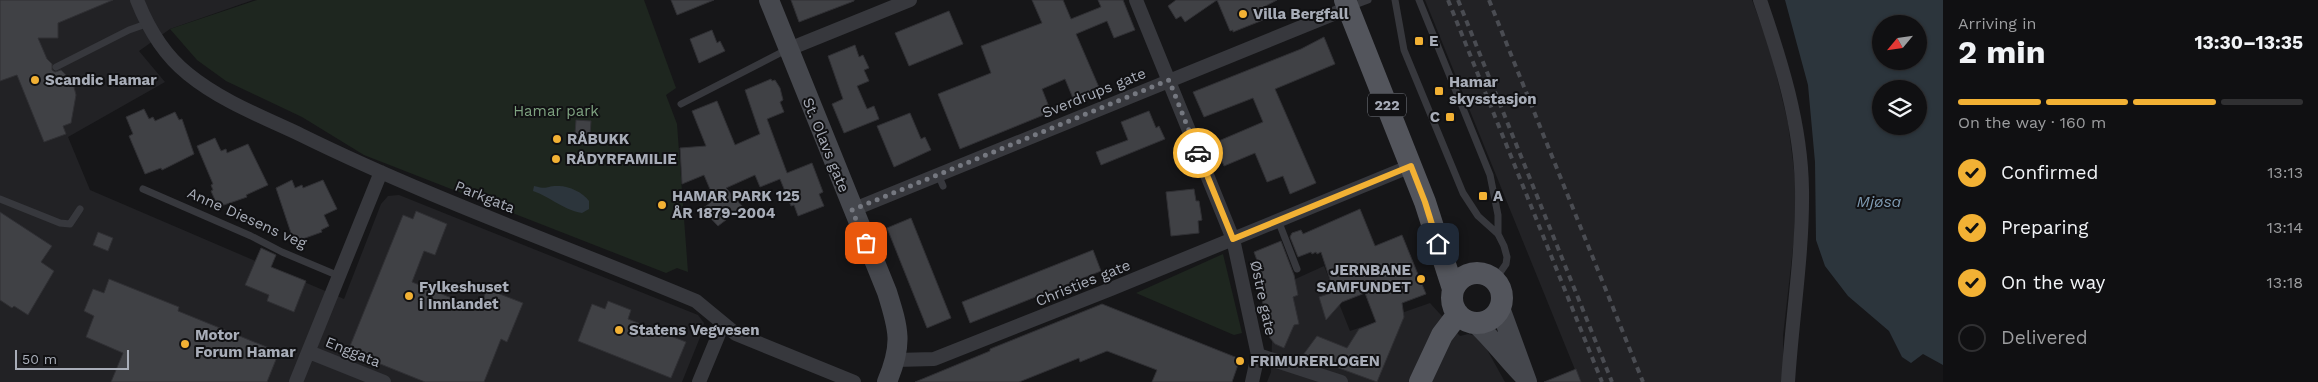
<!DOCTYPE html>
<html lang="en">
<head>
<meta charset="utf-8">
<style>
	body { margin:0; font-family:"Work Sans",sans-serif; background:#1e1e20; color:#f1f3f6; height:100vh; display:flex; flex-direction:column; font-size:19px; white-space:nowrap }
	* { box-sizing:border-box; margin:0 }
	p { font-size:16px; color:#9c9d9f }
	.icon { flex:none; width:28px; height:28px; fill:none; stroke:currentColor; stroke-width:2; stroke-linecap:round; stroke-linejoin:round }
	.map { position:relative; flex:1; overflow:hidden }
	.drawer { display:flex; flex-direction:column; background:#101012; width:375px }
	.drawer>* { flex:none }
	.needle { width:32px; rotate:241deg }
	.fabs { position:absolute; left:1872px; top:15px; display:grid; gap:10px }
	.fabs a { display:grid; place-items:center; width:55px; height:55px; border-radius:50%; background:#101012; box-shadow:0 1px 4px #0004,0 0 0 1px #303032; font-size:25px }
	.scale { position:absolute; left:15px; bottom:12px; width:114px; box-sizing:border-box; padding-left:5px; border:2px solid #a8adb8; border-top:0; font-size:14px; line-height:18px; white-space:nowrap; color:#a8adb8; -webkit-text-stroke:4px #111113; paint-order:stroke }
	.pin { position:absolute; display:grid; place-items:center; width:42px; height:42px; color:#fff; margin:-21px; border-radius:10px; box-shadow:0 2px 8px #0006 }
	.courier { position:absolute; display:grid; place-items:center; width:50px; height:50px; margin:-25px; border:4px solid #f2b134; border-radius:50%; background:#fff; color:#222; box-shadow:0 1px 6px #0007 }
	.summary em { font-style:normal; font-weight:700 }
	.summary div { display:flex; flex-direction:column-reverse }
	.summary { display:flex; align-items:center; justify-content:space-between; height:85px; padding:0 15px }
	h1 { font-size:32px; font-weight:700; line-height:38px }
	.bar { display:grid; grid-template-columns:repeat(4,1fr); gap:8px 5px; align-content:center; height:60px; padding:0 15px }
	.bar i { height:6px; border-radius:4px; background:#303032 }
	.bar .on { background:#f2b134 }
	.bar p { grid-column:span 4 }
	ol { padding:0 15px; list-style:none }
	li { display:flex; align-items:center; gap:15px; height:55px }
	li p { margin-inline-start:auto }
	li .icon { padding:5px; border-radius:50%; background:#f2b134; color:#111; stroke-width:4 }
	li:last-child { color:#9c9d9f }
	li i { width:28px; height:28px; border:2px solid #303032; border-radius:50% }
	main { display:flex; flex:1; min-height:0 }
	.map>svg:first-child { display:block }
	.built { fill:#222225 }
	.green { fill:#1e261f }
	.water { fill:#2c353c; fill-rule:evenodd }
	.building { fill:#404145; stroke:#303034 }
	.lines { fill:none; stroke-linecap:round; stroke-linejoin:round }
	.service { stroke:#37383d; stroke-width:7 }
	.minor { stroke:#37383d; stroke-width:14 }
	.secondary { stroke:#45474d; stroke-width:20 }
	.primary { stroke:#53555c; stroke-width:22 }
	.rail { stroke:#4a4c52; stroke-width:4; stroke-dasharray:6 5; stroke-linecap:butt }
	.done { stroke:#757880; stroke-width:5; stroke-dasharray:0 9 }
	.route { stroke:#f2b134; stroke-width:6 }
	.poi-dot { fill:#f2b134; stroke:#111113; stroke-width:2 }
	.labels { text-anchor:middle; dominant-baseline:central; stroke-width:4; stroke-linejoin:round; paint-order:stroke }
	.shield { fill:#111113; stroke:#7b7e86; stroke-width:1 }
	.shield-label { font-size:14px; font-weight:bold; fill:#a8adb8 }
	.poi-label { font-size:15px; font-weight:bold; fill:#a8adb8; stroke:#111113; text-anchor:start }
	.street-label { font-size:15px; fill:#a8adb8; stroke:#111113 }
	.park-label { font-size:15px; fill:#7fa381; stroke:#111113 }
	.water-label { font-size:16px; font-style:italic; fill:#7f9bb3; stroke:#111113 }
</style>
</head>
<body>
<main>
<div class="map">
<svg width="1943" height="382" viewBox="0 0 1943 382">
	<rect width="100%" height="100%" fill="#161618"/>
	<path class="built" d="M0 0H253L170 29 139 51 165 82 68 137 90 190 344 299 381 204 388 196 399 195 698 315 704 323 701 335 682 382H0Z
		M1425 0H1752L1770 48 1788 123 1796 185 1794 239 1783 336V382H1580Z
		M1324 266 1350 331 1430 303 1460 336 1468 334 1480 337 1505 382H1267L1271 372 1272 341 1262 294Z"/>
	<path class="green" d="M257 0H644L676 88 666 95 677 124 688 272 677 268 666 273 364 155 302 117 226 81 197 60 170 29Z
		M1223 254 1242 333 1234 335 1136 293Z"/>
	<path class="water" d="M1785 0H1943V365L1923 354 1911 363 1902 357 1889 331 1848 296 1825 266 1816 240 1815 162 1808 85ZM1881 24H1919V61H1881ZM1881 89H1919V126H1881Z
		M534 186C549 190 545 186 557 186 567 185 583 192 589 201V209L582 213C561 209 551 197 533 191Z"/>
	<path class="building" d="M0 0H113L58 23V38H38L47 59 52 64V70L55 72 61 70 66 75 74 87 76 95 71 123 63 126 66 134 44 142 17 75 0 81Z
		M671 0H714L677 15Z
		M791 0H854V1L799 22Z
		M1032 0H1063L1071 19 1101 7 1098 0H1123L1135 30 1114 38 1107 21 1076 34 1101 92 1075 103 1065 79 1042 89 1051 112 960 149 938 94 991 73 981 46 1042 23Z
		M1176 0H1277L1258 10 1263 20 1233 32V30L1230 31 1217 0 1185 22 1181 16 1176 19 1168 6Z
		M949 11 963 44 909 66 895 33Z
		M712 30 717 43 720 41 725 51 699 63 690 39Z
		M1324 37 1335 64 1275 89 1316 183 1290 194 1283 176 1267 182 1255 153 1224 166 1214 143 1263 122 1253 98 1204 117 1193 92 1301 49Z
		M855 45 859 57 863 55 869 68 864 70 869 81 857 86 867 109 874 106 879 119 844 133 832 104 843 99 828 56Z
		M771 79 772 81 775 80 780 88 783 100 780 102 784 112 767 119 787 173 812 163 823 192 819 194 824 206 798 216 794 205 791 206 780 179 760 187 755 175 726 188 743 207 718 226 702 209 710 203 707 199 712 194 704 175 682 184 680 148 706 146 692 111 717 101 735 145 760 134 745 90Z
		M144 109 149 119 153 117 155 121 175 112 179 120 182 119 194 154 162 170 161 168 145 174 129 136 133 134 126 117Z
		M1149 111 1156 128 1159 126 1165 139 1101 165 1096 152 1128 140 1121 122Z
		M910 113 921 139 925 137 931 150 894 167 877 126Z
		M576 120 591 121 590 136 575 134Z
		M215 138 221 151 226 149 227 153 248 144 268 185 246 195 247 197 218 207 211 191 213 190 211 185 213 184 197 146Z
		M292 180 295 188 302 185 303 188 323 180 337 209 324 215 329 226 321 230 322 232 294 242 276 188Z
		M1194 189 1196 201H1199L1202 220 1198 221 1199 233 1171 236 1166 192Z
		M1360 209 1375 246 1402 235 1426 294 1402 303 1404 317 1377 382 1303 355 1317 336 1347 348 1359 329 1376 322 1365 293 1342 302 1326 320 1319 297 1334 292 1321 252 1317 254 1316 252 1312 254 1311 252 1298 257 1290 237 1292 233 1301 230 1303 234Z
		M416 211 447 224 435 255 424 251 412 282 479 309 487 289 523 303 507 342 501 339 484 382H425L348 351 403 215 413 219Z
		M0 212 52 246 41 262 54 271 28 315 14 306 12 308 0 300Z
		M911 218 951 318 927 328 887 228Z
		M98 232 113 238 108 251 93 245Z
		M1281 241 1294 275 1298 295 1293 297 1299 324 1294 325 1284 348 1275 344 1270 338 1261 294 1263 293 1253 268 1259 266 1254 252Z
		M261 248 276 255 271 267 306 281 294 312 267 301 269 295 245 285Z
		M1093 250 1101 271 970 323 962 302Z
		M109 279 179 307 178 311 279 352 267 382H111L123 353 86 337 94 316 84 311 93 289 104 293Z
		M608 301 631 310 628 319 686 342 671 378 578 341 592 304 605 309Z
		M1102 304 1240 359 1232 382H1152L1157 370 1107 351 1080 362 1079 358 1019 382H915L990 351V349Z
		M1576 369 1581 382H1544Z"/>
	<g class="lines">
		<path class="service" d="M1395 0 1404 50 1463 193 1478 216 1498 234 1504 246 1507 257 1506 264 1495 280
			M1419 0 1490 175 1498 215V234
			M1352 6 1368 0
			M56 67 129 30 146 24
			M681 104 786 50
			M938 174 943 186
			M143 189 251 236 282 252 339 276
			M0 199 60 223 70 224 80 209
			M1278 220 1297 269"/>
		<path class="minor" d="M137 0C148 28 164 55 188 74 221 101 263 117 301 135 429 198 565 246 696 301L736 334 854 382
			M1136 0 1233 239 1258 355 1252 382
			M1760 0C1781 61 1801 124 1802 189 1803 253 1792 318 1788 382
			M789 49 910 0
			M852 210 1348 8
			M309 352 384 382
			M1258 355 1341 382
			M896 360 934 359 1111 289 1411 166
			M296 382 381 172
			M699 382 723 324"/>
		<path class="secondary" d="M769 0 887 292C899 330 903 344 887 382
			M1500 308 1527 382
			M1475 323C1493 339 1506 358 1523 375"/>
		<path class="primary" d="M1345 0 1425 202 1453 289
			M1452 298a25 25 0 1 1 50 0a25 25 0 1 1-50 0Z
			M1420 382 1442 335 1458 314"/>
		<path class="rail" d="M1448 0 1602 382
			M1458 0 1612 382
			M1489 0 1643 382"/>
	</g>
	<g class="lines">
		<path class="done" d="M866 243 852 210 1169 80 1198 153"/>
		<path class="route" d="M1198 153 1233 239 1411 166 1425 202 1438 244"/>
	</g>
	<g class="poi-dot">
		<circle cx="1243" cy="14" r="5"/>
		<rect x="1414" y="36" width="10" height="10" rx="2.5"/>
		<circle cx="35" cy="80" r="5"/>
		<rect x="1434" y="86" width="10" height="10" rx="2.5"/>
		<rect x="1445" y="112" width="10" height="10" rx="2.5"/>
		<circle cx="557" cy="139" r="5"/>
		<circle cx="556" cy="159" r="5"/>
		<rect x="1478" y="191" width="10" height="10" rx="2.5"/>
		<circle cx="662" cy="205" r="5"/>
		<circle cx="1421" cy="279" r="5"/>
		<circle cx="409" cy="296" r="5"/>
		<circle cx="619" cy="330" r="5"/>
		<circle cx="185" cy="344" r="5"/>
		<circle cx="1240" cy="361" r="5"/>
	</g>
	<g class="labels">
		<rect class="shield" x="1368" y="93.5" width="38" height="23" rx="4"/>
		<g class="shield-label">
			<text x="1387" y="105">222</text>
		</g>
		<g class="poi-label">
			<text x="1253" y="14">Villa Bergfall</text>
			<text x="1429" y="41">E</text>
			<text x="45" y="80">Scandic Hamar</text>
			<text x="1449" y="82">Hamar<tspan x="1449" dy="17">skysstasjon</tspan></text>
			<text x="1440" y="117" text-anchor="end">C</text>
			<text x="567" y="139">RÅBUKK</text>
			<text x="566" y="159">RÅDYRFAMILIE</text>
			<text x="672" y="196">HAMAR PARK 125<tspan x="672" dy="17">ÅR 1879-2004</tspan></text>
			<text x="1493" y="196">A</text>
			<text x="1411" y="270" text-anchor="end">JERNBANE<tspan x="1411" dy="17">SAMFUNDET</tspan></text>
			<text x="419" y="287">Fylkeshuset<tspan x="419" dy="17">i Innlandet</tspan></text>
			<text x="629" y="330">Statens Vegvesen</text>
			<text x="195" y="335">Motor<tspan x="195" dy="17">Forum Hamar</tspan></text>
			<text x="1250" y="361">FRIMURERLOGEN</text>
		</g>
		<g class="street-label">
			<text transform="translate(1094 93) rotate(-22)">Sverdrups gate</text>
			<text transform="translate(826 145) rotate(68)">St. Olavs gate</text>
			<text transform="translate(485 197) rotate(22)">Parkgata</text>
			<text transform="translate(247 218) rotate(24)">Anne Diesens veg</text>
			<text transform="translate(1083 283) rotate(-22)">Christies gate</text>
			<text transform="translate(1263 298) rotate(78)">Østre gate</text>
			<text transform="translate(353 352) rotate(22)">Enggata</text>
		</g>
		<g class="park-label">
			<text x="556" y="111">Hamar park</text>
		</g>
		<g class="water-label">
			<text x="1879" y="201">Mjøsa</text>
		</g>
	</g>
</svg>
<div class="fabs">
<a><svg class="needle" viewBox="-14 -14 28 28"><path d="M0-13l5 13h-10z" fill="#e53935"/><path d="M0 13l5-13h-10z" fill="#9c9d9f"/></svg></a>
<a><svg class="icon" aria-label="layers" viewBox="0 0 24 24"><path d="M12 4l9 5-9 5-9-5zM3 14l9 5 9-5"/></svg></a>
</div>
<div class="scale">50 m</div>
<div class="pin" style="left:866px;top:243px;background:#ea580c"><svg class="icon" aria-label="bag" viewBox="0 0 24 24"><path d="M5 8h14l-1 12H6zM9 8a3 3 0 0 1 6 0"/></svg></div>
<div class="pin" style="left:1438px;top:244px;background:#1f2937"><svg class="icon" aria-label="home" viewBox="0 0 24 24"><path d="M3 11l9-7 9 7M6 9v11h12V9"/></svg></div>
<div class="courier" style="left:1198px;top:153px"><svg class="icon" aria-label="car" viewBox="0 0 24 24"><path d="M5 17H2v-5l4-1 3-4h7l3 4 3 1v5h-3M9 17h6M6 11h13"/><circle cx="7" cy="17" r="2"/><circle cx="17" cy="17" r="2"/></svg></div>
</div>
<section class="drawer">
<div class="summary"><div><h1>2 min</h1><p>Arriving in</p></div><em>13:30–13:35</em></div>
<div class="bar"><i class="on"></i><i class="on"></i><i class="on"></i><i></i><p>On the way · 160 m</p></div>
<ol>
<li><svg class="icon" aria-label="check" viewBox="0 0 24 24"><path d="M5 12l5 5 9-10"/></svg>Confirmed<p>13:13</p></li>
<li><svg class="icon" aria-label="check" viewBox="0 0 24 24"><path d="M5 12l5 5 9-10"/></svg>Preparing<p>13:14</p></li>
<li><svg class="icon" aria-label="check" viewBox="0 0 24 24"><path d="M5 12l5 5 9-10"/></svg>On the way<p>13:18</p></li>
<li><i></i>Delivered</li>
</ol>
</section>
</main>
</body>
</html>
